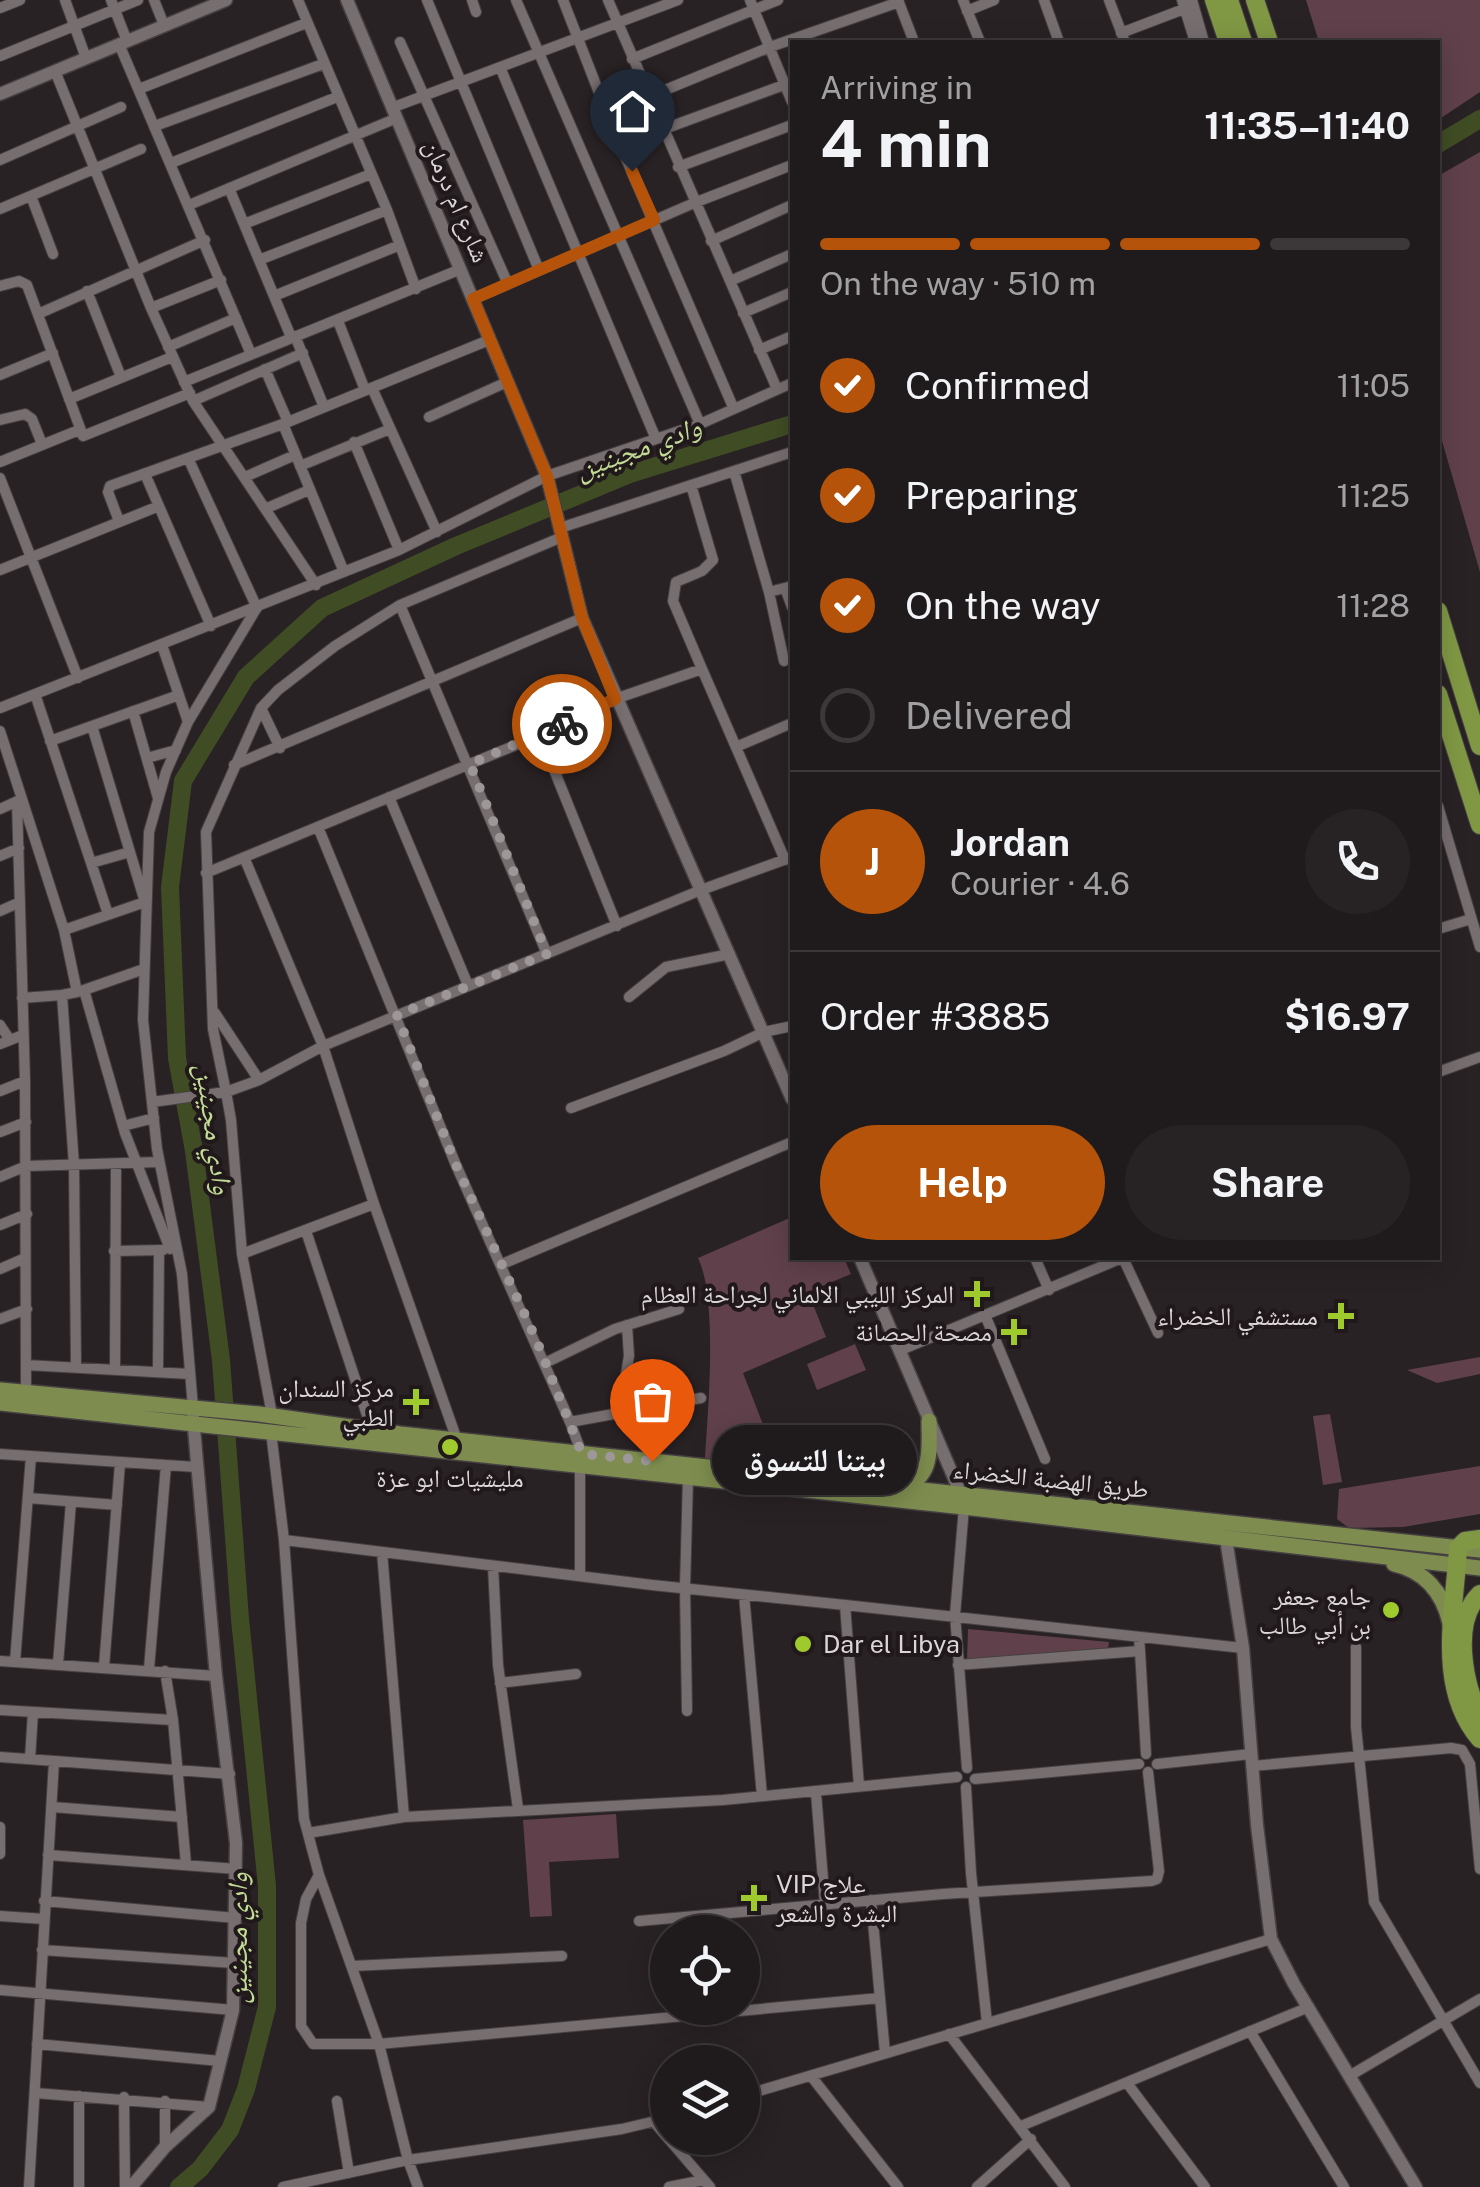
<!DOCTYPE html>
<html lang="en">
<head>
<meta charset="utf-8">
<style>
	body { margin:0; font-family:"Public Sans","Noto Naskh Arabic",sans-serif; background:#272324; color:#f1f3f6; height:100vh; display:flex; flex-direction:column; font-size:38px; white-space:nowrap }
	* { box-sizing:border-box; margin:0 }
	p { font-size:32px; color:#a1a1a3 }
	.icon { flex:none; width:55px; height:55px; fill:none; stroke:currentColor; stroke-width:2; stroke-linecap:round; stroke-linejoin:round }
	.map { position:relative; flex:1; overflow:hidden }
	.sheet { position:absolute; left:790px; top:40px; width:650px; height:1220px; display:flex; flex-direction:column; background:#1f1a1b; border-radius:0px; box-shadow:0 5px 25px #0003,0 0 0 2px #3c383a }
	.sheet>* { flex:none }
	.fabs { position:absolute; left:650px; top:1915px; display:grid; gap:20px }
	.fabs a { display:grid; place-items:center; width:110px; height:110px; border-radius:50%; background:#1f1a1b; box-shadow:0 5px 25px #0003,0 0 0 2px #3c383a; font-size:50px }
	.pin { position:absolute; display:grid; place-items:center; width:85px; height:85px; color:#fff; margin:-102px -42px; border-radius:50% 50% 50% 0; rotate:-45deg; box-shadow:0 0 10px #0007 }
	.pin .icon { rotate:45deg }
	.courier { position:absolute; display:grid; place-items:center; width:100px; height:100px; margin:-50px; border:8px solid #b45309; border-radius:50%; background:#fff; color:#222; box-shadow:0 2px 12px #0007 }
	.bubble { position:absolute; height:70px; border-radius:35px; background:#1f1a1b; box-shadow:0 5px 25px #0003,0 0 0 2px #3c383a; font-size:32px; font-weight:700; line-height:70px; text-align:center }
	.head em { font-style:normal; font-weight:700 }
	.head div { display:flex; flex-direction:column-reverse }
	.head { display:flex; align-items:center; justify-content:space-between; height:170px; padding:0 30px }
	h1 { font-size:65px; font-weight:700; line-height:75px }
	.bar { display:grid; grid-template-columns:repeat(4,1fr); gap:15px 10px; align-content:center; height:120px; padding:0 30px }
	.bar i { height:12px; border-radius:8px; background:#3c383a }
	.bar .on { background:#b45309 }
	.bar p { grid-column:span 4 }
	.line { display:flex; align-items:center; gap:25px; padding:0 30px; border-top:2px solid #3c383a }
	.line div { flex:1 }
	.round { display:grid; place-items:center; flex:none; width:105px; height:105px; border-radius:52px; background:#272324 }
	ol { padding:0 30px; list-style:none }
	li { display:flex; align-items:center; gap:30px; height:110px }
	li p { margin-inline-start:auto }
	li .icon { padding:10px; border-radius:50%; background:#b45309; color:#fff; stroke-width:4 }
	li:last-child { color:#a1a1a3 }
	li i { width:55px; height:55px; border:5px solid #3c383a; border-radius:50% }
	.button { display:flex; gap:20px; margin-top:auto; padding:20px 30px }
	.button a { flex:1; height:115px; border-radius:60px; background:#b45309; color:#fff; font-size:40px; font-weight:700; line-height:115px; text-align:center }
	.button a+a { background:#272324; color:#f1f3f6 }
	.map>svg:first-child { display:block }
	.green { fill:#60414b }
	.lines { fill:none; stroke-linecap:round; stroke-linejoin:round }
	.river { stroke:#404d24; stroke-width:18 }
	.minor-casing { stroke:#464042; stroke-width:12 }
	.tertiary-casing { stroke:#464042; stroke-width:15 }
	.primary-casing { stroke:#464042; stroke-width:18 }
	.trunk-casing { stroke:#464042; stroke-width:20 }
	.minor { stroke:#776e70; stroke-width:10 }
	.tertiary { stroke:#776e70; stroke-width:12 }
	.primary { stroke:#7e8d4f; stroke-width:15 }
	.trunk { stroke:#809844; stroke-width:18 }
	.done { stroke:#9d9798; stroke-width:10; stroke-dasharray:0 18 }
	.route { stroke:#b45309; stroke-width:12 }
	.poi-dot { fill:#9fca2d; stroke:#20181b; stroke-width:4 }
	.labels { text-anchor:middle; dominant-baseline:central; stroke-width:8; stroke-linejoin:round; paint-order:stroke }
	.street-label { font-size:25px; fill:#dbd6d7; stroke:#20181b }
	.poi-label { font-size:25px; fill:#dbd6d7; stroke:#20181b; text-anchor:end }
	.water-label { font-size:28px; font-style:italic; fill:#c1da94; stroke:#20181b }
</style>
</head>
<body>
<div class="map">
<svg width="1480" height="2187" viewBox="0 0 1480 2187">
	<rect width="100%" height="100%" fill="#292224"/>
	<path class="green" d="M1306 0H1480V92L1438 120V42H1319Z
		M1480 152V572L1438 427V176Z
		M792 1217V1258H844L851 1274 808 1292 826 1337 743 1373 780 1468 705 1458C708 1410 718 1299 698 1258Z
		M855 1344 866 1370 817 1390 807 1364Z
		M1480 1357V1374L1437 1383 1407 1370Z
		M1330 1414 1342 1482 1323 1485 1313 1416Z
		M1480 1466V1514L1403 1527 1349 1528 1337 1519 1339 1489Z
		M968 1629 1109 1642 1108 1648 967 1660Z
		M616 1814 619 1858 549 1862 552 1916 530 1917 523 1820Z"/>
	<g class="lines">
		<path class="river" d="M1438 144 1480 119
			M179 2187 200 2169 230 2130 246 2089 267 2007V1886L240 1619 221 1360 194 1151 177 1058 170 887 183 781 246 677 322 608 456 546 630 474 792 424"/>
		<g class="minor-casing">
			<path id="minor" d="M65 0 86 58
				M111 0 127 41
				M154 0 164 25
				M298 0 387 210 416 289
				M427 0 539 270
				M472 0 476 12
				M516 0 700 424
				M563 0 612 126 733 407
				M608 0 777 389
				M750 0 792 102
				M898 0 914 42
				M963 0 980 42
				M1044 0 1059 42
				M1109 0 1125 42
				M1182 0 1195 42
				M1192 0 1204 42
				M0 8 20 0
				M967 11 994 0
				M1121 33 1184 9
				M400 42 508 284
				M119 44 251 354
				M0 56 138 0
				M632 59 778 0
				M500 67 656 439
				M55 71 151 308 193 401 316 585
				M139 89 306 23
				M648 97 770 47 899 2
				M394 107 678 0
				M155 126 323 64
				M664 129 792 82
				M0 160 121 107
				M171 163 337 97
				M678 167 792 125
				M229 188 291 337
				M31 196 53 254
				M189 205 397 118
				M0 209 141 149
				M244 224 371 174
				M711 241 792 205
				M259 260 387 210
				M730 281 792 254
				M0 286 19 281 27 285 83 436 190 393
				M87 291 121 377
				M274 296 400 245
				M473 299 694 203 792 165
				M151 308 221 280
				M743 313 792 292
				M38 314 205 240
				M338 321 365 390
				M295 336 324 407
				M168 347 236 318
				M759 350 792 336
				M265 369 288 422
				M0 375 53 353
				M184 382 461 269
				M372 388 437 532
				M69 399 172 357
				M193 401 303 353
				M429 417 507 382
				M0 420 25 414 32 419 42 444
				M283 424 344 572
				M354 442 399 550
				M188 458 257 608
				M0 462 79 430
				M300 466 390 429
				M734 471 769 592 792 586
				M145 474 211 626
				M245 477 295 455
				M0 478 78 678
				M267 508 309 490
				M119 521 108 492 110 486 283 424 489 340
				M560 528 792 452
				M562 537 400 605 335 646 278 690 261 708 206 832 213 1029 226 1092 259 1080 323 1046 701 890 792 857
				M0 570 159 506
				M785 588 792 607
				M769 592 784 661
				M400 605 547 954
				M162 645 188 722
				M702 669 785 860
				M35 694 108 914
				M0 708 399 550 547 476 700 424 792 383
				M261 708 280 748
				M133 711 158 798
				M0 731 22 799
				M540 735 617 926
				M50 741 179 695
				M736 747 792 723
				M147 758 176 750
				M234 765 582 618
				M389 797 468 985
				M17 802 25 1081 26 1392
				M1438 806 1480 947
				M0 809 22 799 64 930 77 992 84 990 125 1133 170 1249
				M318 827 456 1165 570 1422 701 1398
				M0 856 19 848
				M244 857 323 1046 374 1204 457 1440
				M91 863 130 852
				M206 873 540 735 615 699 702 669 673 601 676 582 702 571 713 560 691 485
				M0 911 20 902
				M1438 929 1471 919
				M64 930 145 902 92 726
				M84 990 144 969
				M629 997 666 967 730 954
				M22 998 62 995
				M215 1013 259 1080
				M0 1025 10 1040
				M0 1044 23 1035
				M1438 1072 1480 1057
				M0 1091 25 1081
				M152 1102 226 1092 231 1120 242 1254 272 1415
				M571 1108 724 1051 764 1032 792 1026
				M123 1126 154 1118
				M0 1132 26 1122
				M0 1177 26 1166 159 1162
				M0 1225 27 1214
				M306 1231 372 1430
				M114 1251 163 1250
				M242 1254 374 1204
				M1035 1258 1049 1290
				M1123 1258 1158 1333
				M502 1264 792 1142
				M0 1269 25 1258
				M985 1315 1045 1459
				M0 1319 27 1309
				M901 1350 1122 1258
				M545 1363 615 1329 679 1309
				M26 1365 190 1374
				M76 1366 74 1165 62 995 77 992
				M115 1368 116 1165
				M158 1371 159 1250
				M193 1408 182 1274 157 1149 143 1020 149 832 166 772 188 722 256 609
				M620 1411 629 1356 627 1325
				M570 1422 582 1454
				M271 1432 284 1540 304 1819 319 1875 379 2044 408 2160 418 2187
				M0 1454 196 1467
				M580 1467V1576
				M28 1498 117 1505
				M964 1507 955 1615 967 1768
				M284 1540 652 1585 845 1605
				M382 1552 404 1817
				M493 1566 498 1665 518 1809
				M744 1595 762 1796
				M1356 1647V1727L1374 1902 1480 2083
				M1140 1651 1146 1754
				M0 1661 216 1676
				M15 1662 31 1456
				M58 1664 71 1502
				M958 1665 1140 1651 1139 1638
				M104 1667 120 1463
				M149 1669 166 1465
				M165 1671 173 1720 186 1864
				M500 1683 576 1674
				M0 1710 173 1720
				M687 1711 685 1588 688 1478
				M0 1757 230 1774
				M30 1759 33 1712
				M1157 1764 1251 1754
				M1252 1766 1451 1748 1462 1750 1470 1764 1480 1869
				M975 1779 1139 1764
				M859 1786 845 1605 1243 1648
				M966 1787 971 1873 987 2023
				M816 1793 825 1904
				M52 1807 182 1817
				M0 1827V1854
				M308 1833 404 1817 723 1800 957 1777
				M48 1855 237 1869
				M319 1875 306 1899 301 1923V2026L313 2044H379L880 1998
				M871 1900 885 2053
				M44 1901 236 1918
				M0 1916 44 1919
				M639 1921 943 1894 1151 1881 1157 1879 1159 1871 1148 1772
				M42 1950 234 1963
				M352 1966 562 1956
				M0 1990 233 2010
				M1250 2031 1344 2187
				M949 2034 1065 2187
				M37 2044 220 2061
				M1351 2075 1480 1999
				M811 2076 898 2187
				M1127 2083 1205 2187
				M35 2093 209 2107
				M742 2096 1271 1939
				M124 2097 125 2187
				M337 2101 349 2173
				M654 2122 710 2187
				M1021 2126 1309 2007
				M165 2147V2101
				M29 2187 54 1761
				M79 2187V2096
				M283 2187 408 2160 622 2129 668 2118
				M669 2187 704 2180
				M977 2187 1031 2139"/>
		</g>
		<g class="tertiary-casing">
			<path id="tertiary" d="M347 0 547 476 582 618 792 1099
				M0 94 226 0
				M860 1258 963 1499
				M1226 1539 1243 1648 1257 1825 1271 1939 1294 1984 1416 2187
				M131 2187 165 2147 209 2107 233 2010 236 1843 216 1676 193 1417"/>
		</g>
		<g class="primary-casing">
			<path id="primary" d="M0 1390 259 1414 400 1434 1480 1550
				M0 1403 964 1507 1480 1568
				M902 1488C934 1476 929 1450 929 1421
				M1394 1564C1425 1571 1443 1593 1450 1623"/>
		</g>
		<g class="trunk-casing">
			<path id="trunk" d="M1214 0 1228 42
				M1229 0 1243 42
				M1255 0 1269 42
				M1438 611 1480 746
				M1438 694 1480 825
				M1480 1539 1465 1541 1458 1548C1455 1610 1435 1687 1480 1739
				M1480 1594C1451 1622 1464 1684 1480 1717"/>
		</g>
		<use href="#minor" class="minor"/>
		<use href="#tertiary" class="tertiary"/>
		<use href="#primary" class="primary"/>
		<use href="#trunk" class="trunk"/>
	</g>
	<g class="lines">
		<path class="done" d="M562 724 470 764 547 954 397 1015 456 1165 536 1339 582 1454 652 1461"/>
		<path class="route" d="M562 724 615 699 582 618 547 476 473 299 654 220 632 171"/>
	</g>
	<g class="poi-dot">
		<path d="M972 1279h10v10h10v10h-10v10h-10v-10h-10v-10h10z"/>
		<path d="M1336 1301h10v10h10v10h-10v10h-10v-10h-10v-10h10z"/>
		<path d="M1009 1317h10v10h10v10h-10v10h-10v-10h-10v-10h10z"/>
		<path d="M411 1387h10v10h10v10h-10v10h-10v-10h-10v-10h10z"/>
		<circle cx="450" cy="1447" r="10"/>
		<circle cx="1391" cy="1610" r="10"/>
		<circle cx="803" cy="1644" r="10"/>
		<path d="M749 1883h10v10h10v10h-10v10h-10v-10h-10v-10h10z"/>
	</g>
	<g class="labels">
		<g class="street-label">
			<text transform="translate(457 201) rotate(67)">شارع ام درمان</text>
			<text transform="translate(1051 1479) rotate(6)">طريق الهضبة الخضراء</text>
		</g>
		<g class="poi-label">
			<text x="954" y="1294">المركز الليبي الالماني لجراحة العظام</text>
			<text x="1318" y="1316">مستشفي الخضراء</text>
			<text x="992" y="1332">مصحة الحصانة</text>
			<text x="394" y="1388">مركز السندان<tspan x="394" dy="29">الطبي</tspan></text>
			<text x="450" y="1478" text-anchor="middle">مليشيات ابو عزة</text>
			<text x="1371" y="1596">جامع جعفر<tspan x="1371" dy="29">بن أبي طالب</tspan></text>
			<text x="823" y="1644" text-anchor="start">Dar el Libya</text>
			<text x="776" y="1884" text-anchor="start">VIP علاج<tspan x="776" dy="29">البشرة والشعر</tspan></text>
		</g>
		<g class="water-label">
			<text transform="translate(638 447) rotate(-20)">وادي مجينين</text>
			<text transform="translate(215 1129) rotate(82)">وادي مجينين</text>
			<text transform="translate(236 1938) rotate(-90)">وادي مجينين</text>
		</g>
	</g>
</svg>
<div class="fabs">
<a><svg class="icon" aria-label="locate" viewBox="0 0 24 24"><circle cx="12" cy="12" r="6"/><path d="M12 2v4M12 18v4M2 12h4M18 12h4"/></svg></a>
<a><svg class="icon" aria-label="layers" viewBox="0 0 24 24"><path d="M12 4l9 5-9 5-9-5zM3 14l9 5 9-5"/></svg></a>
</div>
<div class="pin" style="left:652px;top:1461px;background:#ea580c"><svg class="icon" aria-label="bag" viewBox="0 0 24 24"><path d="M5 8h14l-1 12H6zM9 8a3 3 0 0 1 6 0"/></svg></div>
<div class="pin" style="left:632px;top:171px;background:#1f2937"><svg class="icon" aria-label="home" viewBox="0 0 24 24"><path d="M3 11l9-7 9 7M6 9v11h12V9"/></svg></div>
<div class="courier" style="left:562px;top:724px"><svg class="icon" aria-label="bike" viewBox="0 0 24 24"><circle cx="6" cy="16" r="4"/><circle cx="18" cy="16" r="4"/><path d="M6 16l4-8h5l3 8M10 8l3 8H6M13 5h3"/></svg></div>
<div class="bubble" style="left:712px;top:1425px;width:205px">بيتنا للتسوق</div>
<section class="sheet">
<div class="head"><div><h1>4 min</h1><p>Arriving in</p></div><em>11:35–11:40</em></div>
<div class="bar"><i class="on"></i><i class="on"></i><i class="on"></i><i></i><p>On the way · 510 m</p></div>
<ol>
<li><svg class="icon" aria-label="check" viewBox="0 0 24 24"><path d="M5 12l5 5 9-10"/></svg>Confirmed<p>11:05</p></li>
<li><svg class="icon" aria-label="check" viewBox="0 0 24 24"><path d="M5 12l5 5 9-10"/></svg>Preparing<p>11:25</p></li>
<li><svg class="icon" aria-label="check" viewBox="0 0 24 24"><path d="M5 12l5 5 9-10"/></svg>On the way<p>11:28</p></li>
<li><i></i>Delivered</li>
</ol>
<div class="line" style="height:180px"><b class="round" style="background:#b45309;color:#fff">J</b><div><b>Jordan</b><p>Courier · 4.6</p></div><a class="round"><svg class="icon" aria-label="phone" viewBox="0 0 24 24"><path d="M5 4h4l2 5-3 2q2 4 5 5l2-3 5 2v4C11 20 4 13 5 4z"/></svg></a></div>
<div class="line" style="height:130px"><div>Order #3885</div><b>$16.97</b></div>
<div class="button"><a>Help</a><a>Share</a></div>
</section>
</div>
</body>
</html>
